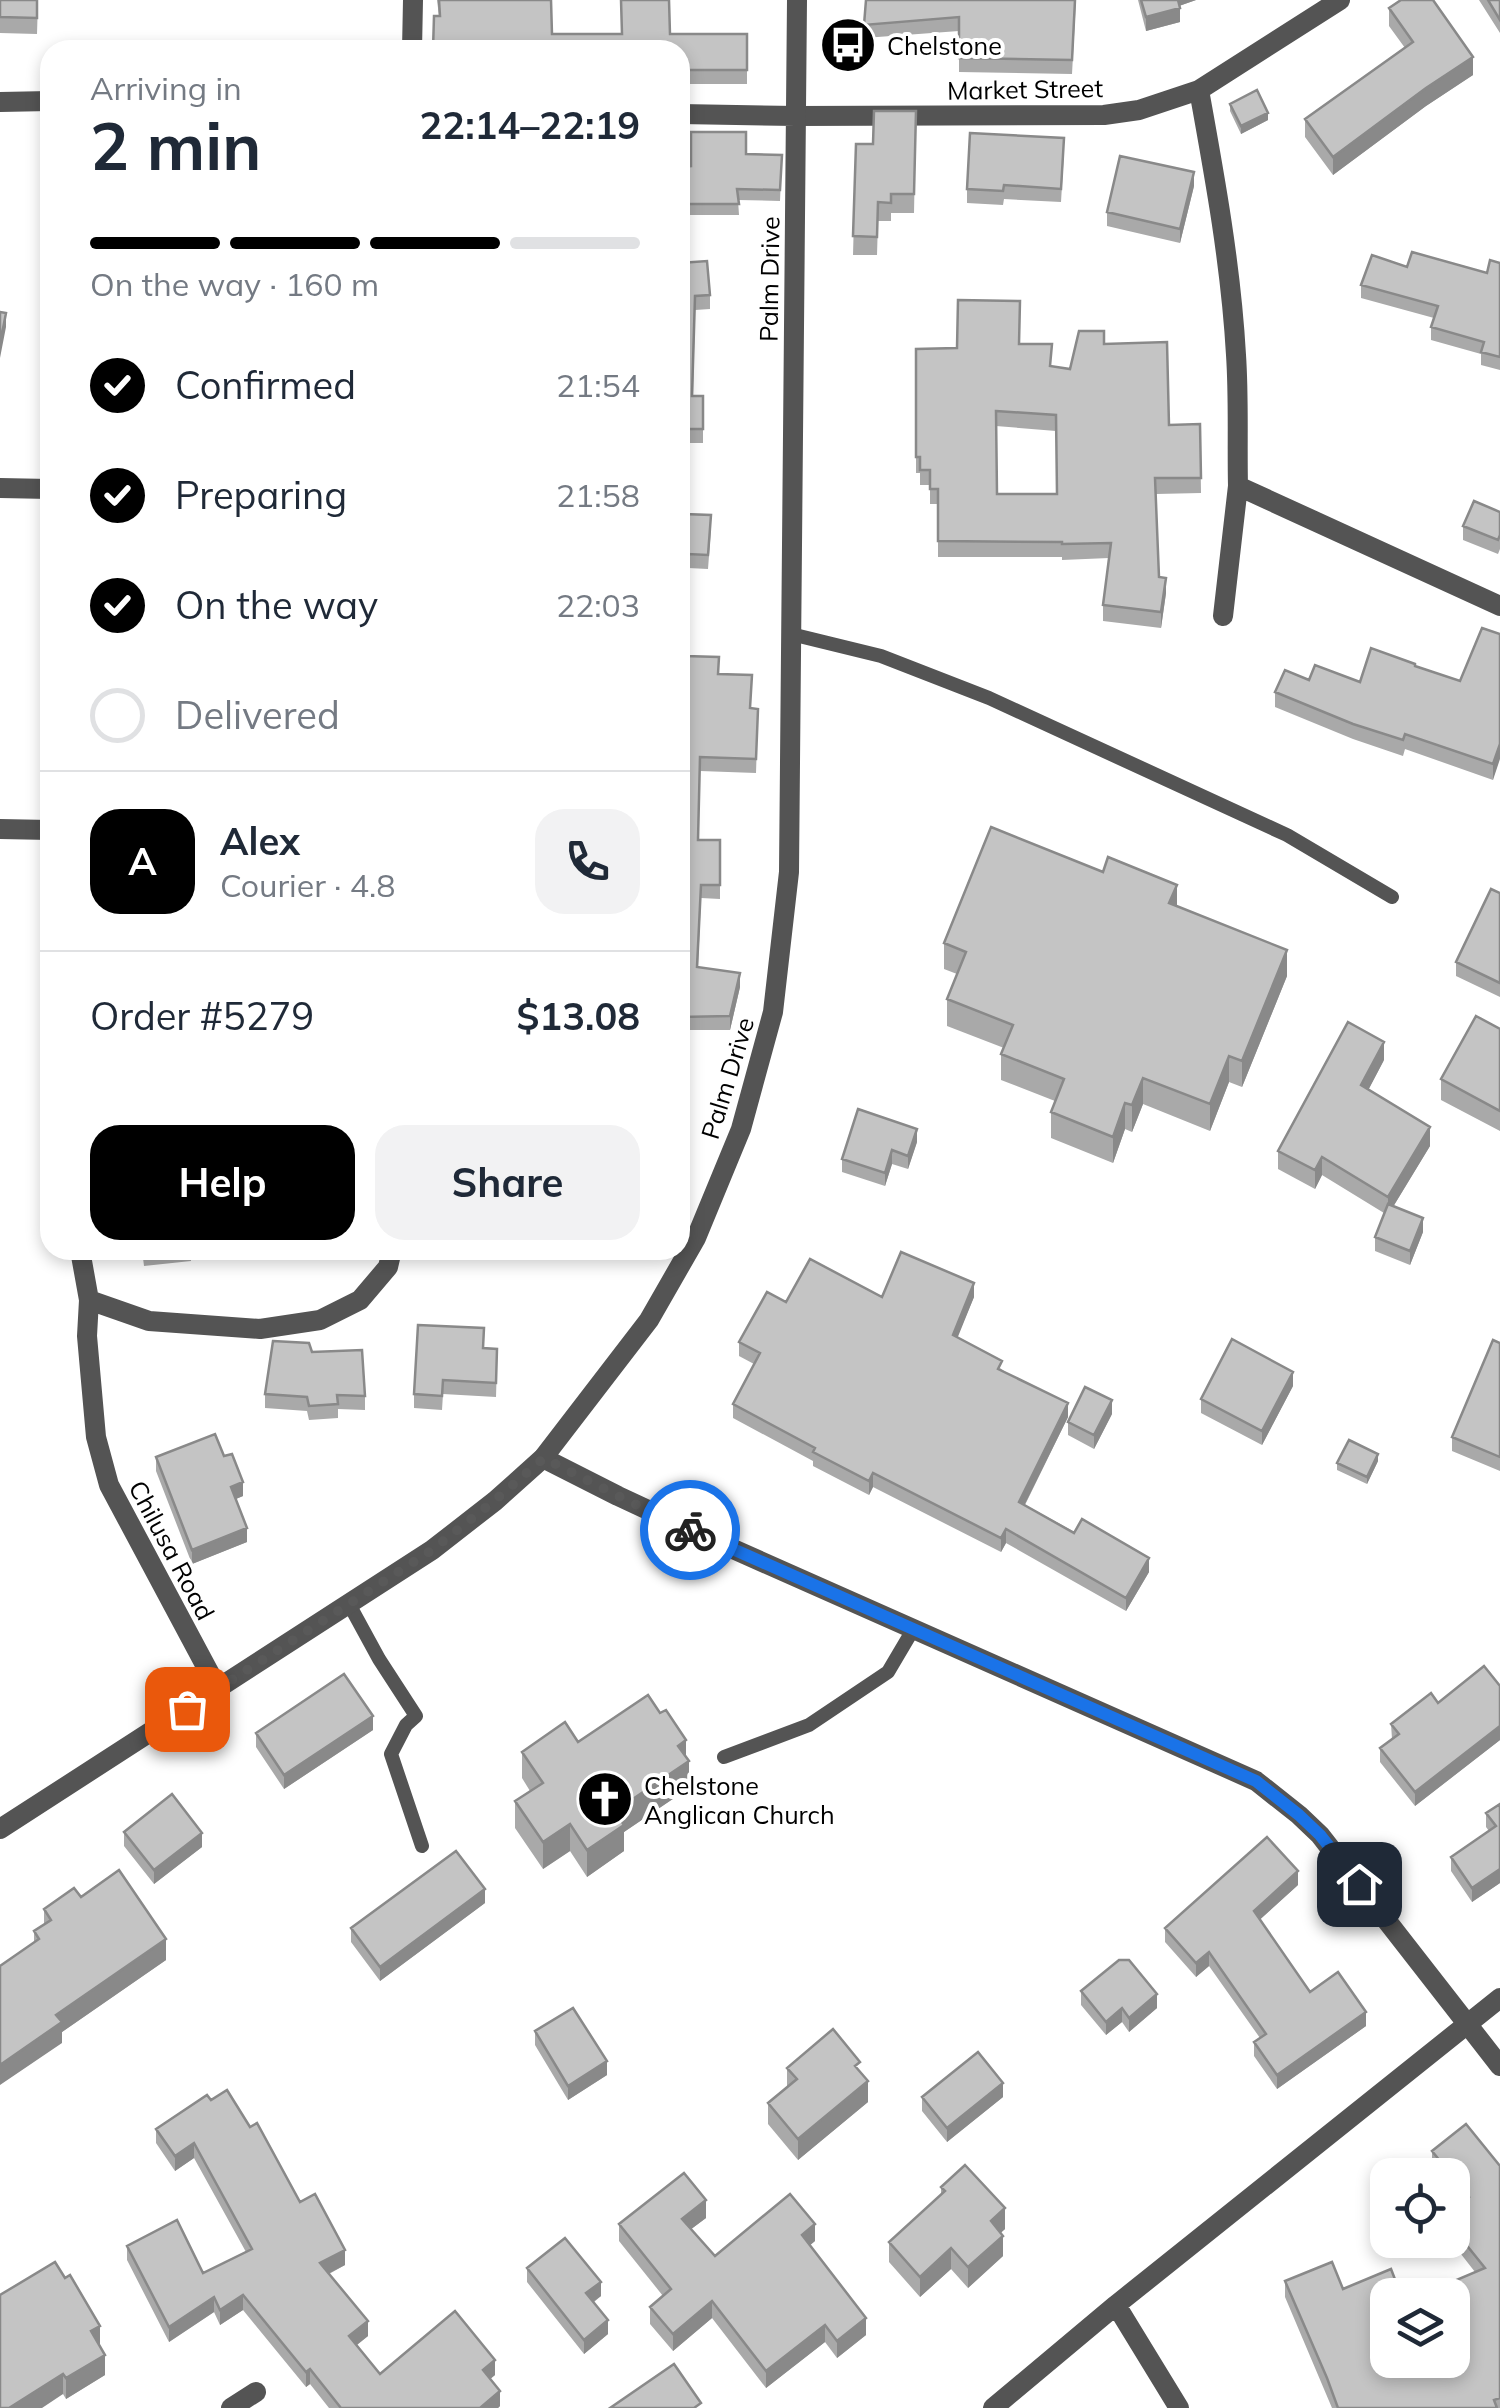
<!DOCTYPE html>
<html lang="en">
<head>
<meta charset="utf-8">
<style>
	body { margin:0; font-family:Mulish,sans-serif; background:#f2f2f3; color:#1f2937; height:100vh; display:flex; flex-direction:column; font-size:38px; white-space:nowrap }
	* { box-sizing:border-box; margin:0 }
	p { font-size:32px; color:#747a83 }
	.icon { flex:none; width:55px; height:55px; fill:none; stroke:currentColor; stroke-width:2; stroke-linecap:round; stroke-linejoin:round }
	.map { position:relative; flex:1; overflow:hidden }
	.sheet { position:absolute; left:40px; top:40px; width:650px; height:1220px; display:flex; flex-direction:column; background:#fff; border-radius:30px; box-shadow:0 5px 15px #0003 }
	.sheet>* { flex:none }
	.controls { position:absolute; left:1370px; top:2158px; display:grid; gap:20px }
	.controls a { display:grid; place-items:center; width:100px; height:100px; border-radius:20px; background:#fff; box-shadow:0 5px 15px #0003; font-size:50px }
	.pin { position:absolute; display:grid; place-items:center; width:85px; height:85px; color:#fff; margin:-42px; border-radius:20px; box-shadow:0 5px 15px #0006 }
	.courier { position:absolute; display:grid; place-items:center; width:100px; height:100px; margin:-50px; border:8px solid #1a73e8; border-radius:50%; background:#fff; color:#222; box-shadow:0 2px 12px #0007 }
	.summary em { font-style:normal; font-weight:700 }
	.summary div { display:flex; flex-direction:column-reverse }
	.summary { display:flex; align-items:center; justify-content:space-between; height:170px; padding:0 50px }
	h1 { font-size:65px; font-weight:700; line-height:75px }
	.bar { display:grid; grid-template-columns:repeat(4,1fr); gap:15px 10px; align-content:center; height:120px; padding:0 50px }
	.bar i { height:12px; border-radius:8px; background:#e0e1e3 }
	.bar .current { background:#000 }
	.bar p { grid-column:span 4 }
	.line { display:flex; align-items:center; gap:25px; padding:0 50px; border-top:2px solid #e0e1e3 }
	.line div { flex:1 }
	.round { display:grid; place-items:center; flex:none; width:105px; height:105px; border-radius:30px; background:#f2f2f3 }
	ol { padding:0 50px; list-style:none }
	li { display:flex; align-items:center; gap:30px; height:110px }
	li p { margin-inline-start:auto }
	li .icon { padding:10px; border-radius:50%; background:#000; color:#fff; stroke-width:4 }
	li:last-child { color:#747a83 }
	li i { width:55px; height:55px; border:5px solid #e0e1e3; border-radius:50% }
	.cta { display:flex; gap:20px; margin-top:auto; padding:20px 50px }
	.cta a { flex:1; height:115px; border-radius:30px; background:#000; color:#fff; font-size:40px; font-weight:700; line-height:115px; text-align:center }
	.cta a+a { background:#f2f2f3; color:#1f2937 }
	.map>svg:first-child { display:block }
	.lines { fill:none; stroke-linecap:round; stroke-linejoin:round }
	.service { stroke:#545454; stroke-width:14 }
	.minor { stroke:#545454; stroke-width:20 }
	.tertiary { stroke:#545454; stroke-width:20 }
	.wall { fill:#a9a9a9; fill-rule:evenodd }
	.shaded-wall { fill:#898989 }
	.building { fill:#c4c4c4; stroke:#898989; stroke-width:2.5; fill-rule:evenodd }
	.done { stroke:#595959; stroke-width:10; stroke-dasharray:0 18 }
	.route { stroke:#1a73e8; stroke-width:12 }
	.labels { text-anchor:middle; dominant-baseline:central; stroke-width:8; stroke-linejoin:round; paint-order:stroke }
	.poi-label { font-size:25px; fill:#000; stroke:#fff; text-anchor:start }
	.street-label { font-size:25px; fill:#000; stroke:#fff }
</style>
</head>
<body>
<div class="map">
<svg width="1500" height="2408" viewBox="0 0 1500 2408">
	<rect width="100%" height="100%" fill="#fff"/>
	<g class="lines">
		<path class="service" d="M791 634 881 656 989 698 1287 835 1392 897
			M349 1604 379 1659 416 1716 406 1725 391 1754 422 1846
			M724 1757 809 1725 888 1672 914 1628"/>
		<path class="minor" d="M412 50 413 0
			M1199 90C1215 178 1231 266 1236 355 1239 399 1237 442 1238 486L1500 606
			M796 116 1104 115 1139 110 1199 90 1340 0
			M0 488 50 489
			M1223 616 1238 486
			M0 829 50 830
			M80 1250 89 1300 87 1336 96 1437 109 1485 218 1689
			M89 1300 149 1321 260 1329 320 1320 360 1300 388 1267 392 1250
			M543 1458 618 1496 706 1537 1256 1781 1299 1815 1320 1835 1500 2066
			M1116 2305 1179 2408
			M231 2408 256 2392
			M993 2408 1116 2305 1500 1998"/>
		<path class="tertiary" d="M0 102 50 101
			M680 114 796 116
			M0 1829 432 1550 495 1501 543 1458 649 1320 696 1238 741 1129 773 1012 789 872 797 0"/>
	</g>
	<path class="wall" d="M0 0H38L37 34 0 33Z
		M437 0H551L552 34H747V84H680V50H433L439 16Z
		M1076 0 1072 74 959 72V31L864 38V25Z
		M1138 0H1196L1179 6 1180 22 1146 31Z
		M1479 0H1500V33Z
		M1389 8 1473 75 1426 106 1333 175 1305 137V119L1405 48 1389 26Z
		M1230 104 1268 120 1241 134 1230 111Z
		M916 111 914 213H891V221H878L877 255H853L856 144H873Z
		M1064 152 1061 202 1004 199 1003 205 967 203V189Z
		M746 154 782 155 780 201 738 200 739 215H680V167L691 166Z
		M1194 186 1180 243 1107 226V212Z
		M680 263 710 295V309L695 310 693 396H703V443H685L684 514 711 529 708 569 688 568 685 656 719 674 751 708 758 709 756 773 700 771 698 840H720V899L701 898 698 967 740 987 730 1030H680Z
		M1500 263V370L1481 365V354L1431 340V327L1434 318 1361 298V285L1407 267 1487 273Z
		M1019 344 1051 366 1070 369 1104 344 1169 425 1200 424 1201 493 1156 494 1159 577 1166 593 1161 628 1103 621V605L1109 558 1062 560V557H938V504H930V485H920V473H916V349L957 348ZM996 426 1056 431 1057 494H997Z
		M1500 512V549L1498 554 1463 540V526Z
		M1500 634 1493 780 1405 749 1403 756 1353 739 1275 707V692L1309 680 1360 682 1415 666 1460 681Z
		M1500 893V997L1456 976V962Z
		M1177 906 1287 976 1242 1087 1229 1082 1210 1131 1143 1104 1132 1132 1125 1129 1113 1163 1051 1138V1112L1055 1101 1001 1080V1054L1004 1048 947 1026V999L957 974 944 969V943Z
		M1500 1029V1131L1441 1100V1079Z
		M1384 1060 1368 1090 1430 1146 1393 1207 1423 1232 1410 1265 1375 1251V1237L1384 1213 1322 1175 1315 1189 1278 1169V1151Z
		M917 1142 908 1169 892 1164 885 1186 842 1172V1159Z
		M142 1250H191V1261L144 1266Z
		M305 1250H345V1254L305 1253Z
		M882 1297H974L957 1337 1068 1417 1025 1505 1149 1572 1126 1611 1006 1543 1001 1552 873 1487 869 1495 813 1466V1461L733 1418V1404L754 1364 739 1356V1342L786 1302Z
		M1500 1343V1471L1452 1451V1437Z
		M484 1348 497 1363 496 1397 443 1394 442 1410 414 1408V1394Z
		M312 1352 365 1396V1410L338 1409V1418L309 1420 307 1411 265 1408V1394Z
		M1293 1386 1262 1445 1201 1413V1399Z
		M1112 1414 1094 1449 1068 1435V1422Z
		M224 1456 243 1496 236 1499 247 1542 192 1564 156 1471V1457Z
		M1378 1461 1367 1484 1337 1470V1463Z
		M1500 1686V1740L1415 1806 1380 1762V1748L1392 1739 1391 1724 1438 1703Z
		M373 1730 284 1789 256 1747V1733Z
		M578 1742 686 1757 689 1788 624 1832V1851L587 1877 570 1851 543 1869 515 1828V1801L530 1791 522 1778V1752Z
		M1500 1804V1883L1472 1902 1451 1871V1857L1489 1831 1486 1827V1813Z
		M124 1832 202 1847 154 1884 124 1846Z
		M1298 1885 1260 1919 1310 1992 1366 2026 1277 2089 1254 2056V2042L1260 2038 1209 1966 1196 1977 1165 1942V1928Z
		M81 1897 166 1960 62 2032V2043L34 1942V1931L44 1925V1909Z
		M485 1903 380 1981 351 1942V1928Z
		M1081 1991 1157 2008 1129 2032 1122 2022 1106 2035 1081 2005Z
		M535 2031 607 2075 568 2100 535 2045Z
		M787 2068 860 2072 868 2102 798 2160 768 2124V2103L787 2087Z
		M922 2097H1003L947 2142 922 2111Z
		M211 2100 300 2202 345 2265 329 2274 368 2336 357 2345 380 2374 495 2375 490 2379 500 2406 498 2408H329L310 2384 306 2387 243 2310 220 2325 214 2312 169 2342 127 2260V2246L203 2273 246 2252 194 2158 175 2171 156 2143V2129Z
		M1432 2151 1500 2166V2408H1332L1285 2297V2281L1388 2360 1475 2272 1450 2240H1452V2210L1461 2203 1452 2193V2175H1438L1432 2167Z
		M941 2187 1005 2229 1000 2233 1003 2256 968 2288 951 2269 920 2297 889 2262V2242L941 2195Z
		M706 2218 691 2229 715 2256 815 2241 810 2245 866 2335 837 2358 825 2342 766 2388 712 2318 673 2351 650 2324V2307L663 2296 619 2241V2224Z
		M527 2268 601 2296 594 2302 608 2334 584 2354 527 2282Z
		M100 2345 105 2375 66 2399 63 2394 0 2408Z"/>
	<path class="shaded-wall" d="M1176 0H1196L1176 7Z
		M1180 8V22L1146 31V17Z
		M1473 57V75L1426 106 1333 175V157L1426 88Z
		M1268 113V120L1241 134V126Z
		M1194 172V186L1180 243V229Z
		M6 313V327L0 358V344Z
		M1166 578V593L1161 628V612Z
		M1500 744V759L1493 780V764Z
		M1177 885V911L1169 903Z
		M1287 950V976L1242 1087V1061Z
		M740 973V987L730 1030V1016Z
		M1384 1042V1060L1361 1104V1085Z
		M1229 1056V1082L1210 1131V1104Z
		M1143 1078V1104L1132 1132V1105Z
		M1125 1103V1129L1113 1163V1137Z
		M1430 1127V1146L1388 1215V1197Z
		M917 1129V1142L908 1169V1156Z
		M892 1150V1164L885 1186V1173Z
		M1322 1157V1175L1315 1189V1170Z
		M1423 1218V1232L1410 1265V1251Z
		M974 1283V1297L953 1349V1335Z
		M1293 1372V1386L1262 1445V1431Z
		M1112 1400V1414L1094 1449V1435Z
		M1068 1403V1417L1019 1516V1502Z
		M1378 1454V1461L1367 1484V1477Z
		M873 1473V1487L869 1495V1481Z
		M243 1482V1496L231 1501V1487Z
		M247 1528V1542L192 1564V1550Z
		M1006 1529V1543L1001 1552V1538Z
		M1149 1558V1572L1126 1611V1598Z
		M373 1716V1730L284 1789V1775Z
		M1500 1726V1740L1415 1806V1792Z
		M686 1740V1764L689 1761V1788L624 1832V1851L587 1877V1850L615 1811 678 1746Z
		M570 1824V1851L543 1869V1842Z
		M202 1833V1847L154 1884V1870Z
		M1500 1869V1883L1472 1902V1888Z
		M1298 1871V1885L1254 1925V1911Z
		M485 1889V1903L380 1981V1967Z
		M166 1939V1960L62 2032V2043L0 2085V2065L56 2015Z
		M1209 1952V1966L1196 1977V1963Z
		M1157 1994V2008L1129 2032V2018Z
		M1122 2008V2022L1106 2035V2022Z
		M1366 2012V2026L1277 2089V2075Z
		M607 2061V2075L568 2100V2086Z
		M868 2081V2102L798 2160V2139Z
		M1003 2083V2097L947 2142V2128Z
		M194 2143V2158L175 2171V2156Z
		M706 2200V2218L682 2236V2219Z
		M1005 2208V2229L991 2242V2221Z
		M815 2224V2241L802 2252V2235Z
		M1003 2236V2256L968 2288V2267Z
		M951 2248V2269L920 2297V2277Z
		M345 2250V2265L320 2278V2263Z
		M601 2282V2296L586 2307V2293Z
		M243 2295V2310L220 2325V2310Z
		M214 2297V2312L169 2342V2327Z
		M712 2301V2318L673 2351V2334Z
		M866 2318V2335L837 2358V2341Z
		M608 2320V2334L584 2354V2340Z
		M368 2321V2336L349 2351V2336Z
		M825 2325V2342L766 2388V2371Z
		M100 2326V2346L91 2331Z
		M105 2355V2375L66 2399V2378Z
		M495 2360V2375L483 2385V2370Z
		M310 2369V2384L306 2387V2372Z
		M63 2374V2394L42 2408H9Z
		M500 2391V2406L498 2408H480Z"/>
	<path class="building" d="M0 0H37V18L0 17Z
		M439 0H551L552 34H622L621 0H669L670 34H747V70H680V50H433L434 16H440Z
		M866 0H1075L1072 60 959 58V17L864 25Z
		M1141 0H1178L1180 8 1146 17Z
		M1401 0H1433L1473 57 1426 88 1333 157 1305 119 1413 42 1389 8Z
		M1488 0H1500V20Z
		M1257 90 1268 113 1241 126 1230 104Z
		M874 111H916L914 194H891V203L878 202 877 237 853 236 856 144H873Z
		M691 132H746V154L782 155 780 190 737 189 739 204H680V167L691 166Z
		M970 133 1064 138 1061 189 1004 185 1003 191 967 189Z
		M1120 156 1194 172 1180 229 1107 212Z
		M1412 252 1487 273 1490 260 1500 263V357L1481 352 1484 342 1431 327 1438 306 1361 285 1372 255 1407 267Z
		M707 261 710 295 695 296 692 396H703V429H685L684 514 711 515 708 555 688 554 685 656 719 657 718 674 752 675 750 708 758 709 756 759 700 757 698 840H720V885H701L697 967 740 973 730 1016 680 1017V263Z
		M958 300 1020 301 1019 344H1052L1050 366 1070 369 1079 331H1104V344L1167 342 1169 425 1200 424 1201 478H1155L1159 577 1166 578 1161 612 1103 605 1111 543 1062 544V542L938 541V489H930V470H920V457H916V349L957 348ZM996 411 1056 415 1057 494H997Z
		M0 312 6 313 0 344Z
		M1474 501 1500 512V535L1498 540 1463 526Z
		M1482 628 1500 634V744L1493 764 1405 734 1403 740 1353 724 1275 692 1285 670 1309 680 1315 665 1360 682 1371 648 1415 664V666L1460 681Z
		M991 827 1103 872 1108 857 1177 885 1169 903 1287 950 1242 1061 1229 1056 1210 1104 1143 1078 1132 1105 1125 1103 1113 1137 1051 1112 1064 1079 1001 1054 1013 1025 947 999 966 952 944 943Z
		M1491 889 1500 893V983L1456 962Z
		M1476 1016 1500 1029V1111L1441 1079Z
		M1348 1022 1384 1042 1361 1085 1430 1127 1388 1197 1322 1157 1315 1170 1278 1151Z
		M858 1109 917 1129 908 1156 892 1150 885 1173 842 1159Z
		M1388 1204 1423 1218 1410 1251 1375 1237Z
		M901 1252 974 1283 953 1335 1002 1361 998 1369 1068 1403 1019 1502 1074 1533 1082 1519 1149 1558 1126 1598 1006 1529 1001 1538 873 1473 869 1481 813 1452 815 1448 733 1404 760 1353 739 1342 767 1292 786 1302 810 1259 882 1297Z
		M418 1325 484 1328 483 1348 497 1349 496 1383 443 1380 442 1396 414 1394Z
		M1232 1339 1293 1372 1262 1431 1201 1399Z
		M1493 1340 1500 1343V1457L1452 1437Z
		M273 1341 309 1343 312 1352 362 1350 365 1396 337 1395 338 1404 309 1406 307 1397 265 1394Z
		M1085 1387 1112 1400 1094 1435 1068 1422Z
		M215 1434 224 1456 232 1454 243 1482 231 1487 247 1528 192 1550 156 1457Z
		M1349 1440 1378 1454 1367 1477 1337 1463Z
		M1484 1666 1500 1686V1726L1415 1792 1380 1748 1399 1734 1391 1724 1431 1693 1438 1703Z
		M344 1674 373 1716 284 1775 256 1733Z
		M648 1695 660 1713 666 1710 686 1740 678 1746 689 1761 615 1811 624 1825 587 1850 570 1824 543 1842 515 1801 543 1783 522 1752 565 1722 578 1742Z
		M172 1794 202 1833 154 1870 124 1832Z
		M1500 1804V1869L1472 1888 1451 1857 1496 1826 1486 1813Z
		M1267 1837 1298 1871 1254 1911 1310 1992 1338 1972 1366 2012 1277 2075 1254 2042 1266 2034 1209 1952 1196 1963 1165 1928Z
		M456 1851 485 1889 380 1967 351 1928Z
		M119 1870 166 1939 56 2015 62 2022 0 2065V1966L39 1939 34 1931 51 1920 44 1909 74 1888 81 1897Z
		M1119 1960H1129L1157 1994 1129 2018 1122 2008 1106 2022 1081 1991Z
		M573 2008 607 2061 568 2086 535 2031Z
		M833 2029 860 2062 855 2066 868 2081 798 2139 768 2103 797 2079 787 2068Z
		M978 2052 1003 2083 947 2128 922 2097Z
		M227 2090 250 2127 257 2123 300 2202 315 2194 345 2250 320 2263 368 2321 349 2336 380 2374 455 2311 495 2360 483 2370 500 2391 480 2408H341L310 2369 306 2372 243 2295 220 2310 214 2297 169 2327 127 2246 177 2220 203 2273 252 2249 194 2143 175 2156 156 2129 207 2095 211 2100Z
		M1466 2124 1500 2166V2398L1494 2400 1497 2408H1338L1327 2378 1285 2281 1332 2262 1343 2289 1391 2269 1401 2295H1388V2360H1452V2295H1421L1485 2268 1452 2227V2210L1469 2197 1432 2151Z
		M965 2165 1005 2208 991 2221 1003 2236 968 2267 951 2248 920 2277 889 2242 945 2191 941 2187Z
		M684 2173 706 2200 682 2219 715 2256 790 2194 815 2224 802 2235 866 2318 837 2341 825 2325 766 2371 712 2301 673 2334 650 2307 671 2289 619 2224Z
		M565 2238 601 2282 586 2293 608 2320 584 2340 527 2268Z
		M55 2262 65 2278 70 2275 100 2326 91 2331 105 2355 66 2378 63 2374 9 2408H0V2295Z
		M674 2364 701 2403 694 2408H610Z"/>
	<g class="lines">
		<path class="done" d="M187 1709 432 1550 494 1501 544 1458 618 1496 690 1530"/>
		<path class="route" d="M690 1530 1256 1781 1299 1815 1320 1835 1359 1884"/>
	</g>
	<defs>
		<g id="bus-disc" transform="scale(2.875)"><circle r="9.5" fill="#000" stroke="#fff"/><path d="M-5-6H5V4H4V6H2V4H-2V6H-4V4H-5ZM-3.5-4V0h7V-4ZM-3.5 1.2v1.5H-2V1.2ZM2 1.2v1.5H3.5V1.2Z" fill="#fff"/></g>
		<g id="church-disc" transform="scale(2.875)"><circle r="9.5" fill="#000" stroke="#fff"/><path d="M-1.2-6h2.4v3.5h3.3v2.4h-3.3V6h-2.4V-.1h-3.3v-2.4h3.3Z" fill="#fff"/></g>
	</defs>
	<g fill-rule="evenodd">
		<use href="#bus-disc" x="848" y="45"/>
		<use href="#church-disc" x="605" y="1799"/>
	</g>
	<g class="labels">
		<g class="poi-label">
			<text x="887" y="45">Chelstone</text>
			<text x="644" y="1785">Chelstone<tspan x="644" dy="29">Anglican Church</tspan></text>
		</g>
		<g class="street-label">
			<text transform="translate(1025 89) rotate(-1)">Market Street</text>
			<text transform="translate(769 279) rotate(-89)">Palm Drive</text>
			<text transform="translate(727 1078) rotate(-73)">Palm Drive</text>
			<text transform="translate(172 1550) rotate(62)">Chilusa Road</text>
		</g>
	</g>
</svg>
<div class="controls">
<a><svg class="icon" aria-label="locate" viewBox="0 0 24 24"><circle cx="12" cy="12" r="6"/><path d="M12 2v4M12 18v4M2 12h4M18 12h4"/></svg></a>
<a><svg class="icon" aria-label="layers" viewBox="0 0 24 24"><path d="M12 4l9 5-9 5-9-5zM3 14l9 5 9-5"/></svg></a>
</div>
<div class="pin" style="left:187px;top:1709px;background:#ea580c"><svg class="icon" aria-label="bag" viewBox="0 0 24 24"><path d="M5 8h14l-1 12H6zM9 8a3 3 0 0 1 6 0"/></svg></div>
<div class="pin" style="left:1359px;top:1884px;background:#1f2937"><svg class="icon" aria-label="home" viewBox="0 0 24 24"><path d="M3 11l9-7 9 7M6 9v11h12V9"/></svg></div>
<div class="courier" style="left:690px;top:1530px"><svg class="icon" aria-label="bike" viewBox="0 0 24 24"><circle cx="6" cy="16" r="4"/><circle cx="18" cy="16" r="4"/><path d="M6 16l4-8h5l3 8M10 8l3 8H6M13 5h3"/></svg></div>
<section class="sheet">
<div class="summary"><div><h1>2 min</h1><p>Arriving in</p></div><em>22:14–22:19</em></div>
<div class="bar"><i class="current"></i><i class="current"></i><i class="current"></i><i></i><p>On the way · 160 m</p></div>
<ol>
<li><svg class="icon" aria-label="check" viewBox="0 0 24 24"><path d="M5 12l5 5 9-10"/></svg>Confirmed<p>21:54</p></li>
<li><svg class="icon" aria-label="check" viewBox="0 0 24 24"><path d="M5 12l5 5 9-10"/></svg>Preparing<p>21:58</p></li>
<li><svg class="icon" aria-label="check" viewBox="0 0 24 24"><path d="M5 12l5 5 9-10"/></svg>On the way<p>22:03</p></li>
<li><i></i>Delivered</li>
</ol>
<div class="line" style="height:180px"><b class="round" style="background:#000;color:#fff">A</b><div><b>Alex</b><p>Courier · 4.8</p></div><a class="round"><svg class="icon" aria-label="phone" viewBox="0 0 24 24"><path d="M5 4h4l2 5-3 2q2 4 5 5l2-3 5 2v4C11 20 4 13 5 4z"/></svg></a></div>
<div class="line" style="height:130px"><div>Order #5279</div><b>$13.08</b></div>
<div class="cta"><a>Help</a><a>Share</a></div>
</section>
</div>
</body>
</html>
